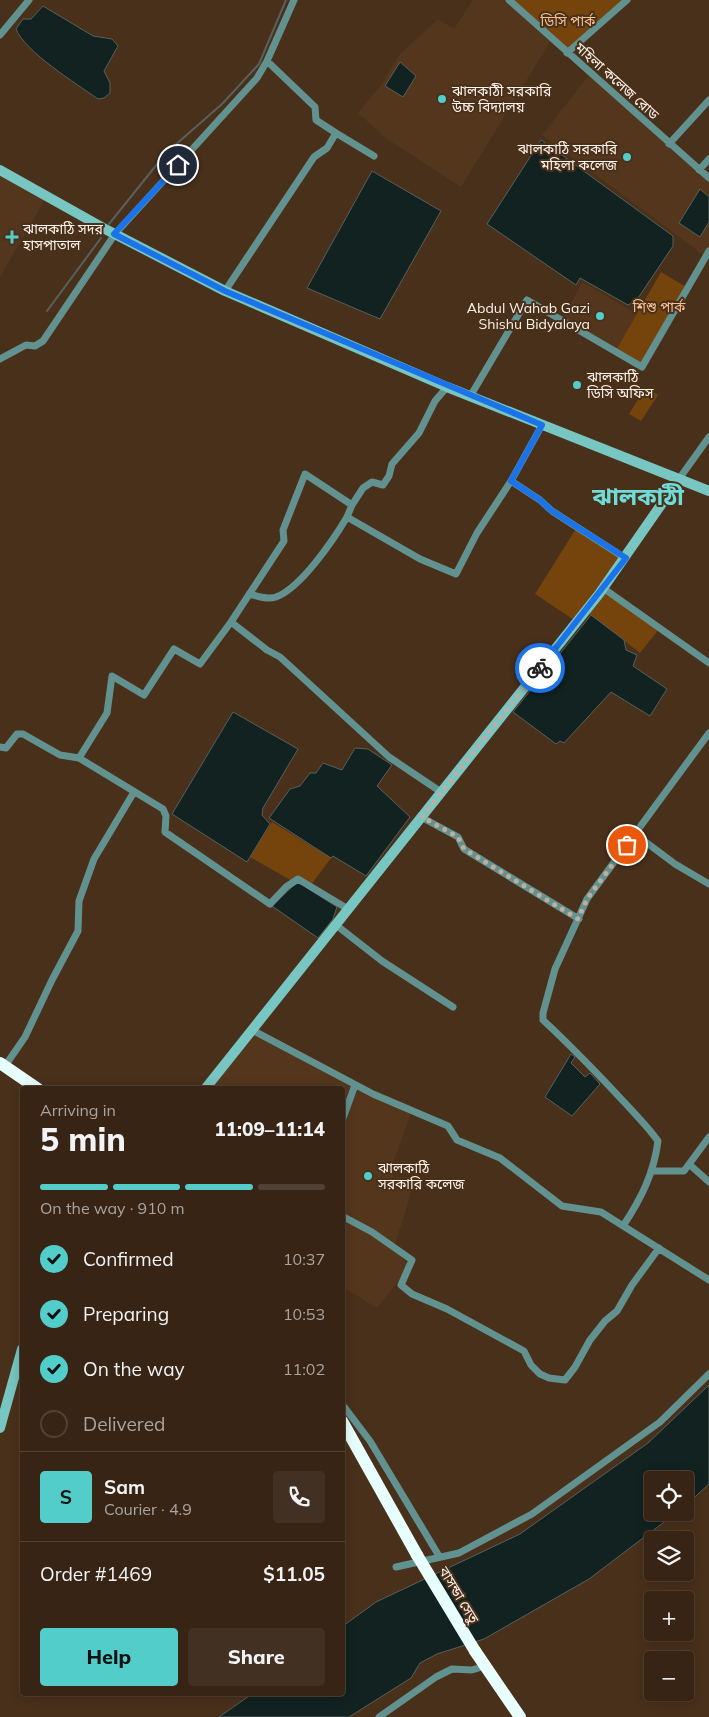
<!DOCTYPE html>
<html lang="en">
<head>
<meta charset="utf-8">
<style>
	body { margin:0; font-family:Mulish,"Noto Sans Bengali",sans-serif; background:#423022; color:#f1f3f6; height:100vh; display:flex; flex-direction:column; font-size:19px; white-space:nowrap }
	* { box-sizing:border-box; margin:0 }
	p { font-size:16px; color:#aaa4a0 }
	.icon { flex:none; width:28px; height:28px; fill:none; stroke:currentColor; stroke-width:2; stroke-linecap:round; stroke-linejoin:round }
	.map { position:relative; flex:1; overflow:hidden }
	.sheet { position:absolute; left:20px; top:1086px; width:325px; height:610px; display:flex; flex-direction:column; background:#372414; border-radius:5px; box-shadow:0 2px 12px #0003,0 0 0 1px #514134 }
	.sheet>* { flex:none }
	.fabs { position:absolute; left:644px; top:1471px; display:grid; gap:10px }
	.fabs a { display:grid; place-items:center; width:50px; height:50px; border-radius:5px; background:#372414; box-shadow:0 2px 12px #0003,0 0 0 1px #514134; font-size:25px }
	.pin { position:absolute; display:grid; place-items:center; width:42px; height:42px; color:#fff; margin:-21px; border:2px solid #fff; border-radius:50%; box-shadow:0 1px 5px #0007 }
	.courier { position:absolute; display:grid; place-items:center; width:50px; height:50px; margin:-25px; border:4px solid #1a73e8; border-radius:50%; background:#fff; color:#222; box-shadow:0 1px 6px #0007 }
	.headline em { font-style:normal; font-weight:800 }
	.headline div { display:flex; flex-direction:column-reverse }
	.headline { display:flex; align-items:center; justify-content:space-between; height:85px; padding:0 20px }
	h1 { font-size:32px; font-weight:800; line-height:38px }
	.bar { display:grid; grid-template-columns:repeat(4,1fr); gap:8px 5px; align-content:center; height:60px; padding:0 20px }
	.bar i { height:6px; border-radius:4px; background:#514134 }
	.bar .active { background:#53cdc9 }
	.bar p { grid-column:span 4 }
	.line { display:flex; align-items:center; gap:12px; padding:0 20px; border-top:1px solid #514134 }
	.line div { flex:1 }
	.round { display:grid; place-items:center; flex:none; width:52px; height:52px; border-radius:5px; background:#423022 }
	ol { padding:0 20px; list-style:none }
	li { display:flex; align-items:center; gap:15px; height:55px }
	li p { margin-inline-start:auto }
	li .icon { padding:5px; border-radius:50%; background:#53cdc9; color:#111; stroke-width:4 }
	li:last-child { color:#aaa4a0 }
	li i { width:28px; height:28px; border:2px solid #514134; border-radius:50% }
	.button { display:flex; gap:10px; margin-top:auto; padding:10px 20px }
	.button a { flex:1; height:58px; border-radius:5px; background:#53cdc9; color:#111; font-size:20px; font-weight:800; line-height:58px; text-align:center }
	.button a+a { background:#423022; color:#f1f3f6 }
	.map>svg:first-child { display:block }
	.built { fill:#54361c }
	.green { fill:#75430c }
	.water { fill:#112221; stroke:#58605d }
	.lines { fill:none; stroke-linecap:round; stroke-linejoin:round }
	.stream { stroke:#58605d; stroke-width:2 }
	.street { stroke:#629290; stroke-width:7 }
	.secondary { stroke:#77c6c2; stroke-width:10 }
	.highway { stroke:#e8fefd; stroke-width:12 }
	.highway-bridge { stroke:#e8fefd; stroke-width:12 }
	.done { stroke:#bfaea0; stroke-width:5; stroke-dasharray:0 9 }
	.route { stroke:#1a73e8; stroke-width:6 }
	.poi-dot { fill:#53cdc9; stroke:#49301b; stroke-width:2 }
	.labels { text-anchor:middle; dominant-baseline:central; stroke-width:4; stroke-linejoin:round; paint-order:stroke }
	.park-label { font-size:14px; fill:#f7c093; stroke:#49301b }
	.street-label { font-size:14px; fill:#fff2e8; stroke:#49301b }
	.poi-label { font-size:14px; fill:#fff2e8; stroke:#49301b; text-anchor:start }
	.town-label { font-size:24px; font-weight:bold; fill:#70dcd8; stroke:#49301b }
</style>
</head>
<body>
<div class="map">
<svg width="709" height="1717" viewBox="0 0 709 1717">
	<rect width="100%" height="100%" fill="#49301b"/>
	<path class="built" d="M473 0H506L550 42 461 187 387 139 358 113 381 85 399 55 438 19 454 29Z
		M589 75 709 178V251L706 257 542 135Z
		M0 170 47 196 0 277Z
		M582 282 637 314 616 350 563 318Z
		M252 1030 412 1111 391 1168 395 1185 412 1189 394 1248 409 1267 377 1308 343 1287 342 1089H205Z"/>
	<path class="green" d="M513 0H626L568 50Z
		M661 272 688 288 642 367 616 350Z
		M646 387 658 395 641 421 629 414Z
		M577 527 625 558 603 588 659 629 640 653 586 611 577 622 535 594Z
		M272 822 331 858 311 885 292 881 250 857Z"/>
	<path class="water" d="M43 6 93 36 112 39 118 46 104 71 110 83V93L104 98 98 99C77 84 25 52 16 29L23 19H31Z
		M400 62 416 76 403 97 385 86Z
		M541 140 673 236V246L636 301 628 305 580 278 576 285 487 224Z
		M372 171 441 211 380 319 307 288Z
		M700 189 709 197V222L700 237 679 223Z
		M591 615 624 640 626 650 637 655 633 666 667 689 650 716 611 692 564 743 560 741 556 744 513 712Z
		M233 712 298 749 263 808 262 815 270 824 247 862 172 814Z
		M355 748 368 749 392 765 377 786 410 817 366 876 333 856 331 858 269 818 290 789 300 786 310 773H316L323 763 342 770Z
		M296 883 301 884 337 907 333 919 318 938 272 906Z
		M571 1054 575 1057 571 1063 585 1077 590 1073 600 1084 572 1116 545 1097Z
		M709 1385V1484L685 1506V1480H652V1512L676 1513 589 1579 484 1639 437 1654 420 1663 411 1678 349 1717H219L252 1694H342L343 1626 376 1602 520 1534 648 1443Z"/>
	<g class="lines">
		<path class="stream" d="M109 224 166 153 222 104 259 64 286 0
			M47 311 101 238"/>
		<path class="street" d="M509 0 709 178
			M0 35 29 0
			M567 53 627 0
			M267 61 315 107 316 120 336 133
			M669 144 709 100
			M699 170 709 159
			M225 291 314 157 327 148 336 133 374 156
			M0 359 26 345 35 346 43 341 115 234 257 78 267 61 294 0
			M471 395 527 300 642 367 709 251
			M542 425 511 481 540 500 552 511 625 558
			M679 479 709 437
			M352 505 347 517 420 559 456 574 477 533 511 481
			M603 588 709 663
			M249 594C257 596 267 600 276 597 301 588 334 539 347 517
			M0 747 6 748 17 734H23L60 755 79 758 163 809 166 816 165 832 270 904 286 887 298 879 348 909
			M79 758 107 713 112 676 144 695 174 649 200 664 231 622
			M441 792 389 757 280 657 267 650 231 622 284 541 283 530 305 474 352 505 363 488 372 482 383 485 389 476 392 464 419 433 435 401 447 387
			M421 817 458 837 464 849 579 919
			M635 834 675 864 709 884
			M336 925 382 961 453 1007
			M252 1030 373 1094 448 1126 457 1140 500 1158 562 1206 601 1212 709 1280
			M5 1066 25 1037 52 980 78 931 79 901 94 859 134 792
			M342 1121 355 1085
			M690 1165 709 1182
			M651 1171H684L709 1137
			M342 1216 372 1232 412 1260 401 1285 412 1294 447 1309 524 1351 531 1365 540 1374 549 1378 565 1380 575 1367 590 1340 605 1321 617 1311 632 1285 659 1248
			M623 1226C641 1199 654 1173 658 1141 648 1127 637 1116 625 1103 598 1074 572 1047 543 1020V1013L555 969 587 899 709 733
			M342 1404 370 1441 439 1556
			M396 1567 459 1553 532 1514 660 1422 709 1374
			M379 1717 436 1677 452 1669 472 1670 485 1666"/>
		<path class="secondary" d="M0 170 107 230 225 291 447 387 709 491
			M205 1089 599 594 679 479
			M0 1428 22 1349"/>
		<path class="highway" d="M0 1063 38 1089
			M342 1421 417 1555
			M475 1651 520 1717"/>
		<path class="highway-bridge" d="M417 1555 475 1651"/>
	</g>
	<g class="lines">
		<path class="done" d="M540 668 422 817 458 837 464 849 578 919 587 899 627 845"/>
		<path class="route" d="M178 165 114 234 225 291 542 425 511 481 540 500 552 511 626 558 540 668"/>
	</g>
	<g class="poi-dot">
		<circle cx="442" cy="99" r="5"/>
		<circle cx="627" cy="157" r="5"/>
		<path d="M9.5 229.5h5v5h5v5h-5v5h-5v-5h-5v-5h5z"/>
		<circle cx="600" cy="316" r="5"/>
		<circle cx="577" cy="385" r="5"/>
		<circle cx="368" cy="1176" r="5"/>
	</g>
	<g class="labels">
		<g class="park-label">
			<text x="568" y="21">ডিসি পার্ক</text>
			<text x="659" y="307">শিশু পার্ক</text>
		</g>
		<g class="street-label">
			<text transform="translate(617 81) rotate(42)">মহিলা কলেজ রোড</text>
			<text transform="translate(459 1595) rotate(59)">বাসন্ডা সেতু</text>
		</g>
		<g class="poi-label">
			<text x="452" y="91">ঝালকাঠী সরকারি<tspan x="452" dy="16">উচ্চ বিদ্যালয়</tspan></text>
			<text x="617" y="149" text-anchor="end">ঝালকাঠি সরকারি<tspan x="617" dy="16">মহিলা কলেজ</tspan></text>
			<text x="23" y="229">ঝালকাঠি সদর<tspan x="23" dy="16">হাসপাতাল</tspan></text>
			<text x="590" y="308" text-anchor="end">Abdul Wahab Gazi<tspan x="590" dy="16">Shishu Bidyalaya</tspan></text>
			<text x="587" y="377">ঝালকাঠি<tspan x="587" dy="16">ডিসি অফিস</tspan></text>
			<text x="378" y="1168">ঝালকাঠি<tspan x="378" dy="16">সরকারি কলেজ</tspan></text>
		</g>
		<g class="town-label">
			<text x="638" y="496">ঝালকাঠী</text>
		</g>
	</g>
</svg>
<div class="fabs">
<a><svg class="icon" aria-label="locate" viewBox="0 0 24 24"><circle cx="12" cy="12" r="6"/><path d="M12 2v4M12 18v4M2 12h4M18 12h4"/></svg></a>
<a><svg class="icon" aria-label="layers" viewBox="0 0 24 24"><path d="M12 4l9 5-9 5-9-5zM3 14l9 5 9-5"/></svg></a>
<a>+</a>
<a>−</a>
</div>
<div class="pin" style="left:627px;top:845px;background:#ea580c"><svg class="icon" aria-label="bag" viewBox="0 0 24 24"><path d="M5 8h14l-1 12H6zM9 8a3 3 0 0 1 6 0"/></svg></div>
<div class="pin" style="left:178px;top:165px;background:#1f2937"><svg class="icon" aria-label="home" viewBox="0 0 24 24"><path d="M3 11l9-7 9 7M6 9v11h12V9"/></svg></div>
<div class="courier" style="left:540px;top:668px"><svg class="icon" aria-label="bike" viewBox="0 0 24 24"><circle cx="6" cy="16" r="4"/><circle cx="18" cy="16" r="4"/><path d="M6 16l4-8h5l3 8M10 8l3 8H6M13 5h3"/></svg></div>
<section class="sheet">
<div class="headline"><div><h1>5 min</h1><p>Arriving in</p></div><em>11:09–11:14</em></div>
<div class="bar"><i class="active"></i><i class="active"></i><i class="active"></i><i></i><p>On the way · 910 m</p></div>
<ol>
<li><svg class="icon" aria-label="check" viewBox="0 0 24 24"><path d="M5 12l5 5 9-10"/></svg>Confirmed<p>10:37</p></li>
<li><svg class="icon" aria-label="check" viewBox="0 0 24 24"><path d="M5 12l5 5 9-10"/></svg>Preparing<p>10:53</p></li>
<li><svg class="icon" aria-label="check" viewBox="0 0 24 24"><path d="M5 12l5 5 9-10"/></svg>On the way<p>11:02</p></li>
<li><i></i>Delivered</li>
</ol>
<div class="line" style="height:90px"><b class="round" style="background:#53cdc9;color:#111">S</b><div><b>Sam</b><p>Courier · 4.9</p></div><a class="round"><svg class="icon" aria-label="phone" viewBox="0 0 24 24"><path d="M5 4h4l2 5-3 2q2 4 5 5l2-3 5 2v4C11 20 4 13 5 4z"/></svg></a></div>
<div class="line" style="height:65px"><div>Order #1469</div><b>$11.05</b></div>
<div class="button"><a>Help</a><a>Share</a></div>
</section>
</div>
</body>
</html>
